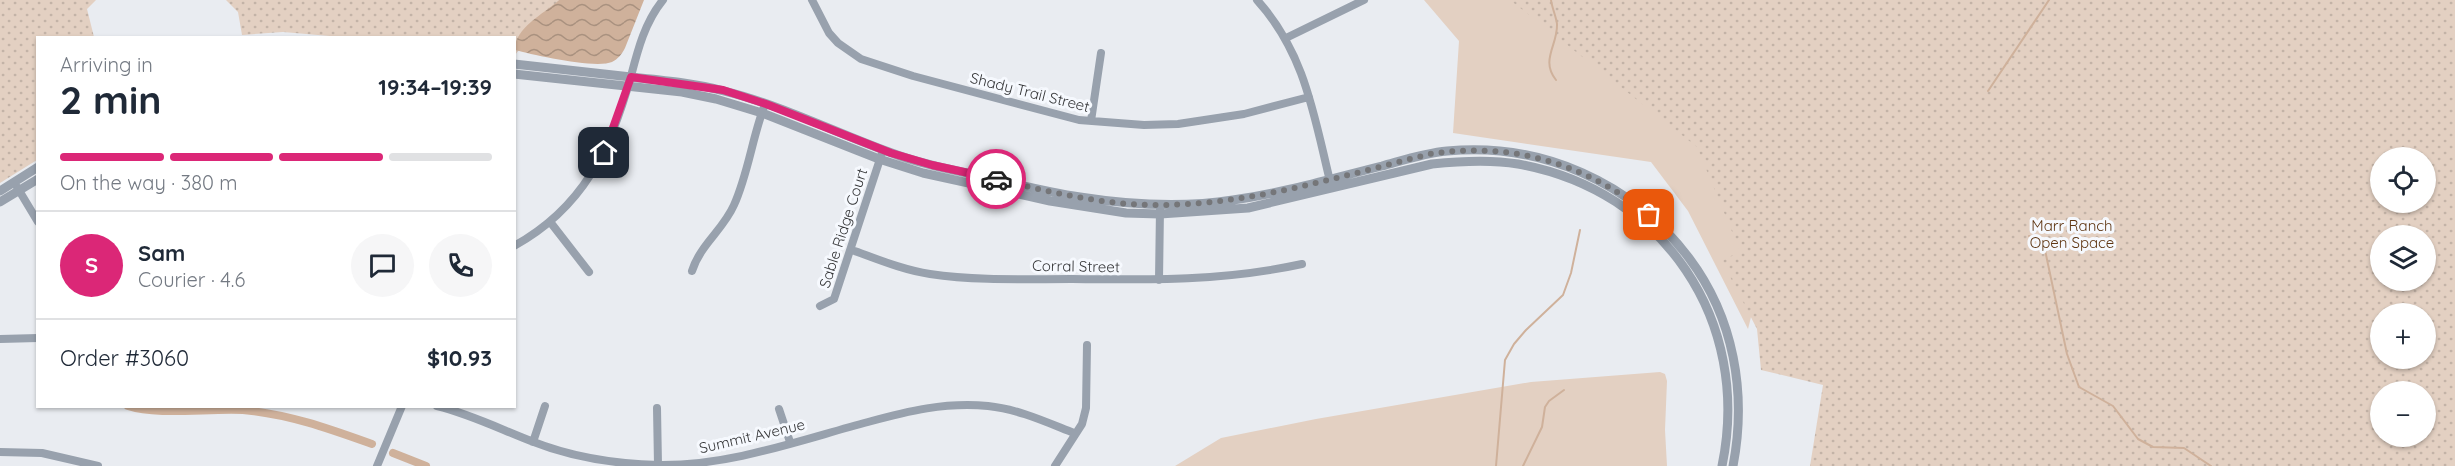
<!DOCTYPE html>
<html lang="en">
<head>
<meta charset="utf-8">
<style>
	body { margin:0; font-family:Quicksand,sans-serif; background:#f6f6f7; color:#1f2937; height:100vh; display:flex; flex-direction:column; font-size:22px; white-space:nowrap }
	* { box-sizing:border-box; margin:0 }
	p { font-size:20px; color:#747a83 }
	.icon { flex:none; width:33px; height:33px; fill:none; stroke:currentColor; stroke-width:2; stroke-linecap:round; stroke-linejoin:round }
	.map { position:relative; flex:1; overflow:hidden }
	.side { position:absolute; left:36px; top:36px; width:480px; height:372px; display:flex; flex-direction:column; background:#fff; border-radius:0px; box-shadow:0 2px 4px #0004 }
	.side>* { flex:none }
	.buttons { position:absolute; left:2370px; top:147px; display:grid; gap:12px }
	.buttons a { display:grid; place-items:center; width:66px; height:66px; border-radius:50%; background:#fff; box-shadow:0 2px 4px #0004; font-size:30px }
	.pin { position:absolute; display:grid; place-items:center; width:51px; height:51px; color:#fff; margin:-26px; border-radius:12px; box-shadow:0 3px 9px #0006 }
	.courier { position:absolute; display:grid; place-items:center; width:60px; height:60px; margin:-30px; border:4px solid #db2777; border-radius:50%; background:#fff; color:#222; box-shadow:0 2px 8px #0007 }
	.summary em { font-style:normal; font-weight:800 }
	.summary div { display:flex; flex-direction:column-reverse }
	.summary { display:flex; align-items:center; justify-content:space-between; height:102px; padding:0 24px }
	h1 { font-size:39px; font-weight:800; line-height:45px }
	.bar { display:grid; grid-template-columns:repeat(4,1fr); gap:9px 6px; align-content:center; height:72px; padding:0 24px }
	.bar i { height:8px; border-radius:4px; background:#e0e1e3 }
	.bar .current { background:#db2777 }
	.bar p { grid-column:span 4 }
	.line { display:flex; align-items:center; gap:15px; padding:0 24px; border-top:2px solid #e0e1e3 }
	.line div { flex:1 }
	.round { display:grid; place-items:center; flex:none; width:63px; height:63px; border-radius:32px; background:#f6f6f7 }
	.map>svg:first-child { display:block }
	.grass { fill:#e3d0c2 }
	.park { fill:url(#park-dots); fill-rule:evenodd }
	.water { fill:url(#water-waves) }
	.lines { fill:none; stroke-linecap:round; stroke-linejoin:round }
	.stream { stroke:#cfb19b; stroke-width:2 }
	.canal { stroke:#cfb19b; stroke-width:8 }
	.minor { stroke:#98a1ad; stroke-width:8 }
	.tertiary { stroke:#98a1ad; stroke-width:9 }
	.done { stroke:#757679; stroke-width:6; stroke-dasharray:0 10.8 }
	.route { stroke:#db2777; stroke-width:8 }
	.labels { text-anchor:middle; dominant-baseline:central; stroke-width:6; stroke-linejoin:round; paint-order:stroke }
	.street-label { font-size:15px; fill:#363739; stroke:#f6f9fe }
	.park-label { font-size:15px; fill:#5e3511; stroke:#f6f9fe }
</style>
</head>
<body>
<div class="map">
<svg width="2455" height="466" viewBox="0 0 2455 466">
	<defs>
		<pattern id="park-dots" width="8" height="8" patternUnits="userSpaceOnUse" patternTransform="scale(1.5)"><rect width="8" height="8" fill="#e3d0c2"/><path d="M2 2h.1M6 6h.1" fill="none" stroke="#c3b3a7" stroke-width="1.8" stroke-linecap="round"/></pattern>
		<pattern id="water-waves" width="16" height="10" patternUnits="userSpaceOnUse" patternTransform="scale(1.5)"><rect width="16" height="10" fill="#cfb19b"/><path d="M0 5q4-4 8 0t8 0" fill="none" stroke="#a9917f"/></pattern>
	</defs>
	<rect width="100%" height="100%" fill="#e9ecf1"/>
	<path class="grass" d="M1424 0H1774L1770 241 1748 329 1688 211 1651 162 1453 133 1459 41Z
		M1660 372 1665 374 1667 381 1665 430 1667 466H1175L1221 438 1316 419 1531 382Z"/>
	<path class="park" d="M0 0H96L87 9 94 37 38 38 37 160 0 183Z
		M226 0H559L515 55 514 38H353L283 32 242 35 238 12Z
		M1510 0H2455V466H1810L1823 385 1761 370 1757 329 1722 261 1740 251 1697 147ZM2380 158H2426V202H2380ZM2380 236H2426V280H2380ZM2380 314H2426V358H2380ZM2380 392H2426V436H2380Z"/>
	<path class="water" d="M559 0H644L625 48C622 54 618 59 612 62 595 69 534 55 515 50 514 28 544 14 559 0Z"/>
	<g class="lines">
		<path class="stream" d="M1551 0C1552 8 1556 16 1557 24 1558 45 1540 60 1556 80
			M1988 91 2049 0
			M2029 236 2036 238 2045 250 2067 354 2079 387 2113 406 2138 439 2153 447 2184 448 2211 466
			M1496 466 1505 360 1514 344 1526 330 1563 295 1571 273 1580 230
			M1523 466 1542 427 1545 407 1549 401 1564 390"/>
		<path class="canal" d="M128 406C158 416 209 408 243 410 289 414 330 429 372 444
			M393 453 426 466"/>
		<path class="minor" d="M812 0 829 33 838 43 861 59 913 76 1079 120 1144 125 1178 124 1244 114 1309 97
			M1257 0C1306 54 1314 117 1331 185
			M1286 38 1364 0
			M1091 121 1101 53
			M17 187 38 222
			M551 223 589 272
			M514 246C583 208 611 149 631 76 638 49 645 22 663 0
			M852 250C877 259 903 270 930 274 976 281 1025 279 1071 279 1151 280 1224 281 1302 264
			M692 271C700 245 723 230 734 205 748 174 752 139 764 107
			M1159 280 1160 209
			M820 306 834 299 883 150
			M0 339 38 338
			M437 406C470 414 500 429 531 441 571 457 616 464 659 465 730 466 800 440 868 422 908 411 945 402 988 406 1018 409 1046 422 1074 433
			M657 408 658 465
			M779 409 790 442
			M533 442 545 406
			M0 452 42 453 98 466
			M377 466 402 406
			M1055 466 1082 424 1086 408 1087 345"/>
		<path class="tertiary" d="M514 64C553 68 592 73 631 77 662 80 694 83 724 91 781 105 834 132 889 152 923 165 959 171 995 179 1023 186 1052 193 1080 197 1131 205 1182 208 1233 200 1284 193 1333 178 1382 166 1404 160 1425 153 1447 151 1541 142 1632 182 1689 258 1734 318 1747 393 1733 466
			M514 74 682 92 716 99 762 113 879 159 923 173 1050 201 1126 213 1160 214 1248 208 1432 164C1460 161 1489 159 1518 164 1664 190 1752 321 1722 466
			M0 191 38 167
			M0 202 38 179"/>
	</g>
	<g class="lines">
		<path class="done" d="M996 179C1050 192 1107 206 1162 205 1254 204 1341 176 1430 154 1511 141 1587 164 1649 215"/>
		<path class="route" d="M604 153 631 77 723 90 766 104 891 153 932 165 996 179"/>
	</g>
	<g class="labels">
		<g class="street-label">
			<text transform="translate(1030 92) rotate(14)">Shady Trail Street</text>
			<text transform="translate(843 228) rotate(-72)">Sable Ridge Court</text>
			<text transform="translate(1076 266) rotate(1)">Corral Street</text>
			<text transform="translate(752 436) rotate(-13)">Summit Avenue</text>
		</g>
		<g class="park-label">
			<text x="2072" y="225">Marr Ranch<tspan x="2072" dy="17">Open Space</tspan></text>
		</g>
	</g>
</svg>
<div class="buttons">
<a><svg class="icon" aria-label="locate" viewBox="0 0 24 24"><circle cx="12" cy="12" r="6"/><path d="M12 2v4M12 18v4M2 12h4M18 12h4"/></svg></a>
<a><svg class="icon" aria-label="layers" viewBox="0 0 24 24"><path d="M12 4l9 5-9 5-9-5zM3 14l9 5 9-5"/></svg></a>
<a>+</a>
<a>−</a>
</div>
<div class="pin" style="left:1649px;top:215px;background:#ea580c"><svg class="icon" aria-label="bag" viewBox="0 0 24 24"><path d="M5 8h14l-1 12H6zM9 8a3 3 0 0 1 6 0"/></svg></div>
<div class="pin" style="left:604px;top:153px;background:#1f2937"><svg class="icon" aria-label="home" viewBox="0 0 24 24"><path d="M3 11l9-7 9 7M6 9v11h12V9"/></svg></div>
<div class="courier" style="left:996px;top:179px"><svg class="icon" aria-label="car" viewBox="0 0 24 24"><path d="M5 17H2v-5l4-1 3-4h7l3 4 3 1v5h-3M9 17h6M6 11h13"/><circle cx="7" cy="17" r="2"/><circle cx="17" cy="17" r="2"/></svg></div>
<section class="side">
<div class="summary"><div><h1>2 min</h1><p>Arriving in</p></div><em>19:34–19:39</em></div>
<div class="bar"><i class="current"></i><i class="current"></i><i class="current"></i><i></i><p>On the way · 380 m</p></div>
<div class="line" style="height:108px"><b class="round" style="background:#db2777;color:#fff">S</b><div><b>Sam</b><p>Courier · 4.6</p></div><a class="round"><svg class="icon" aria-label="chat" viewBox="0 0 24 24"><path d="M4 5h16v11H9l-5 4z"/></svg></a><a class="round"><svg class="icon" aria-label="phone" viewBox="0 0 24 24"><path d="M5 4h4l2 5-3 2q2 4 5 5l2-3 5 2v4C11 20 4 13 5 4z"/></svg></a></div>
<div class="line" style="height:78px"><div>Order #3060</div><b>$10.93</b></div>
</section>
</div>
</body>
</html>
